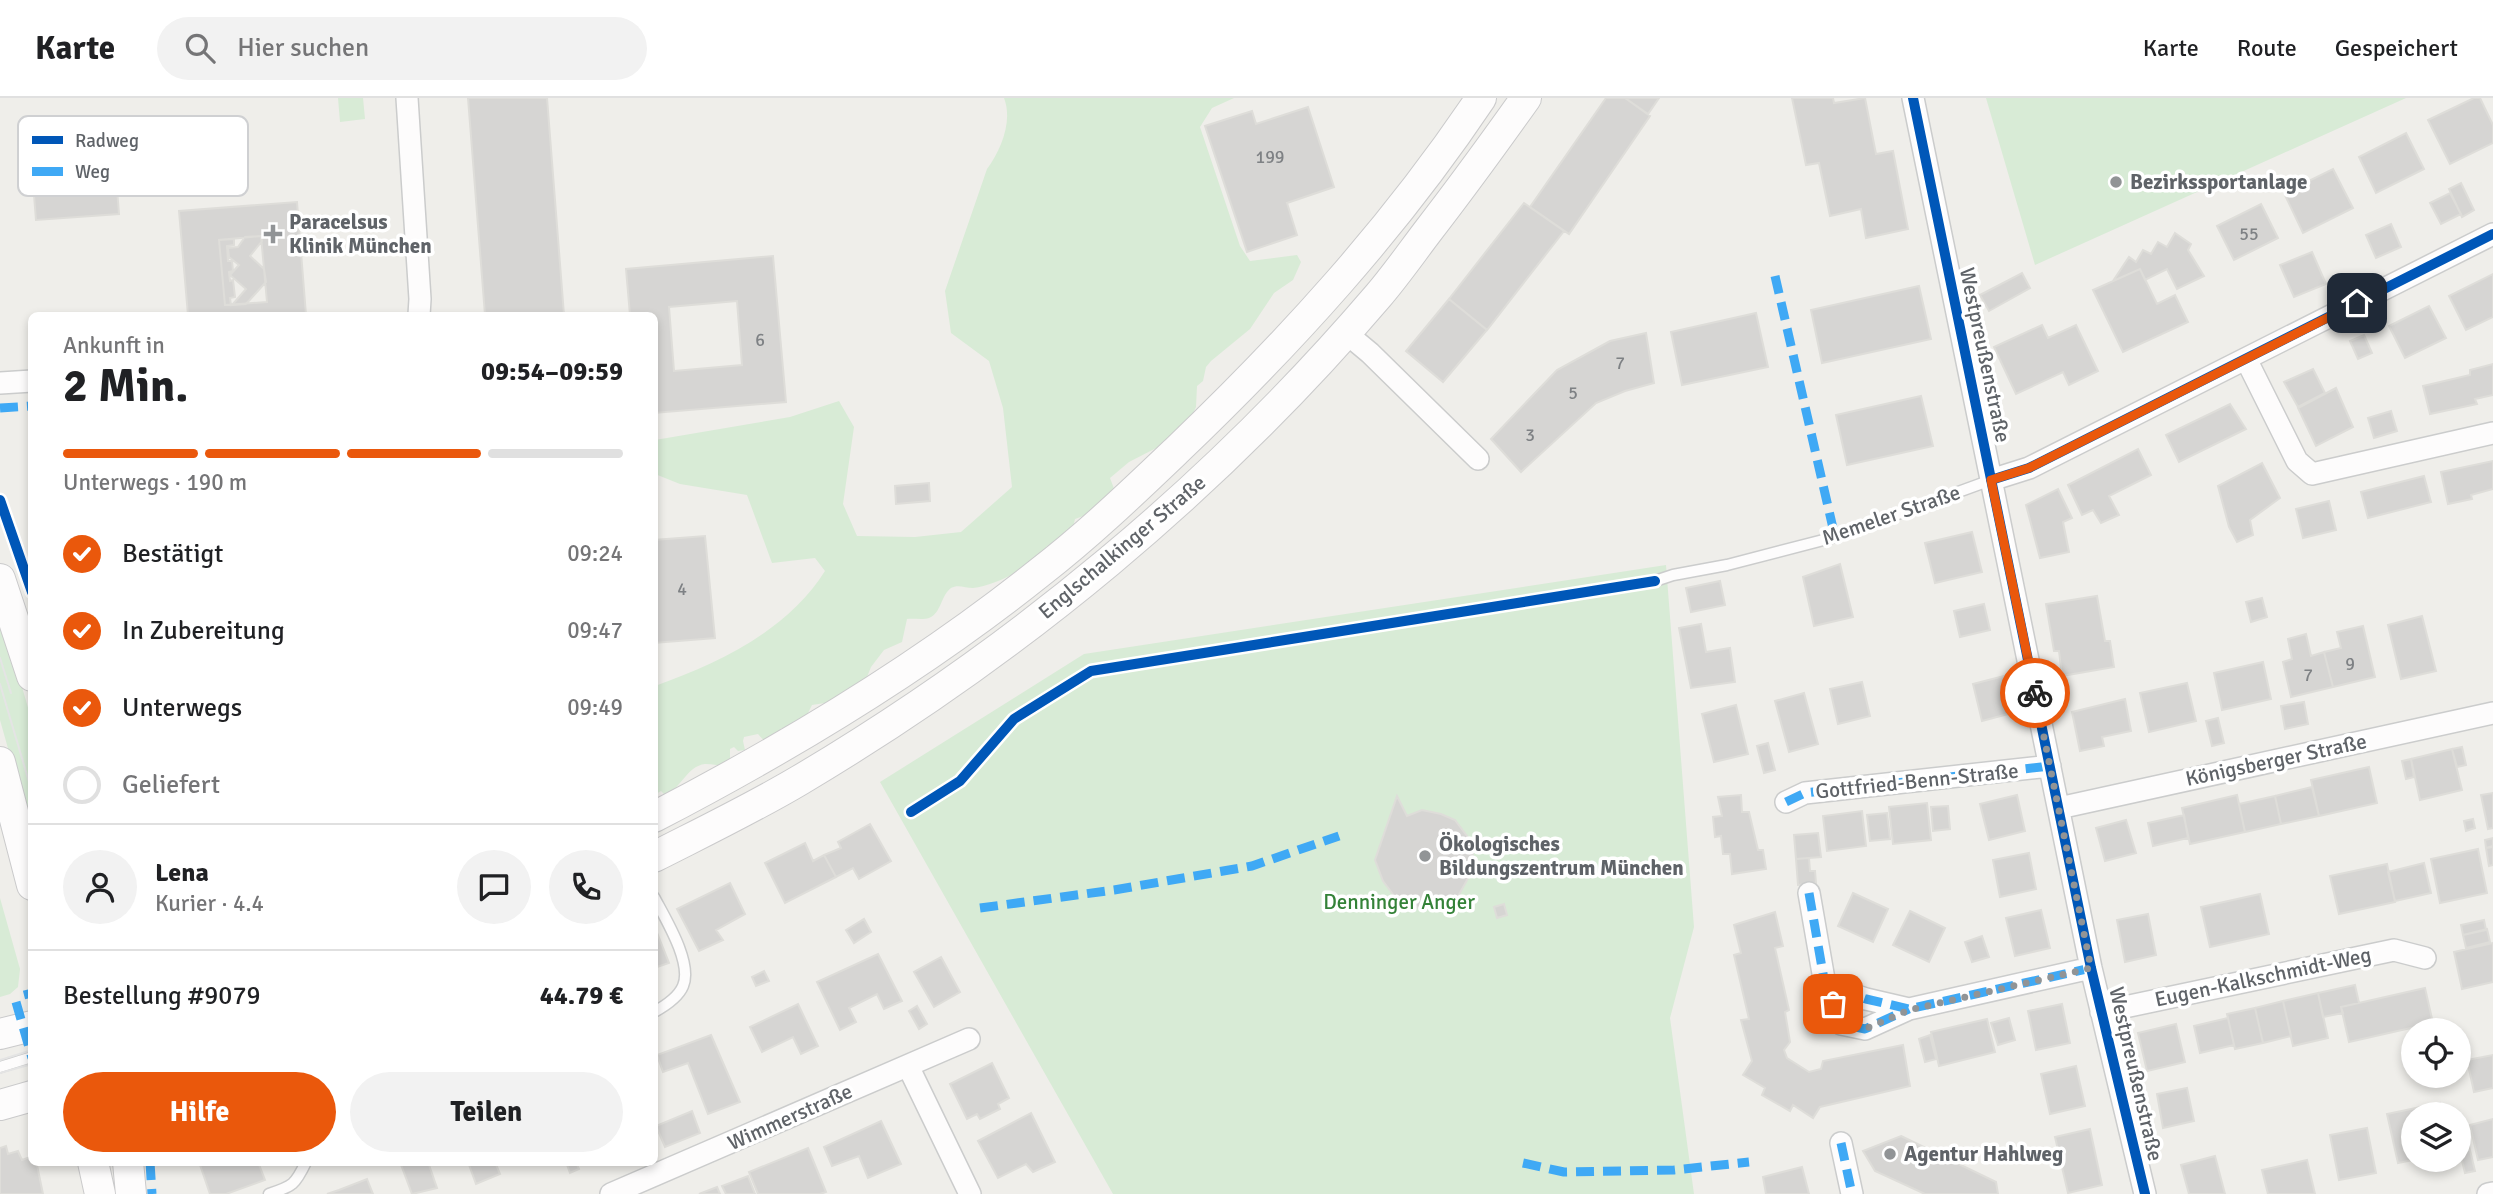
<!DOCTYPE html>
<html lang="de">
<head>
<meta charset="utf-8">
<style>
	body { margin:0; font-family:Signika,sans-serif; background:#f2f2f2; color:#202124; height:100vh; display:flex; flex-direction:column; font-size:26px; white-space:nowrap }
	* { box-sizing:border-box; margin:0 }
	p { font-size:23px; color:#757577 }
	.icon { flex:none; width:38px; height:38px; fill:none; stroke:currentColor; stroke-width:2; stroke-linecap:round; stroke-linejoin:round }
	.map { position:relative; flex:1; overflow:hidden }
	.side { position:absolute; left:28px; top:214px; width:630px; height:854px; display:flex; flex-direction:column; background:#fff; border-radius:10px; box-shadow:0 4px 10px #0003 }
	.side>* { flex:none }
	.buttons { position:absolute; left:2401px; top:920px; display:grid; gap:14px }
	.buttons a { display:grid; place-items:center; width:70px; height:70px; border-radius:50%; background:#fff; box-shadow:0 4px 10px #0003; font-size:35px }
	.pin { position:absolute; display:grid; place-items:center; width:60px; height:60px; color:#fff; margin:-30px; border-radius:14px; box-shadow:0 4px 10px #0006 }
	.courier { position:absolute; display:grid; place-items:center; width:70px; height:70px; margin:-35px; border:5px solid #ea580c; border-radius:50%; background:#fff; color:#222; box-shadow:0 2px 9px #0007 }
	.headline em { font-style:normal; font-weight:700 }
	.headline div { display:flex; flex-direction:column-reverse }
	.headline { display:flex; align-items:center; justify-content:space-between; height:119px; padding:0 35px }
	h1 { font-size:46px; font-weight:700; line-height:52px }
	.bar { display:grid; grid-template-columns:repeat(4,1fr); gap:10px 7px; align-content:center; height:84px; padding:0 35px }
	.bar i { height:9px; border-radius:5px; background:#e0e0e0 }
	.bar .on { background:#ea580c }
	.bar p { grid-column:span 4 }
	.line { display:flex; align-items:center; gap:18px; padding:0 35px; border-top:2px solid #e0e0e0 }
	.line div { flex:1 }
	.round { display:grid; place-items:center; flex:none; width:74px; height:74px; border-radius:37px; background:#f2f2f2 }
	ol { padding:0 35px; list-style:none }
	li { display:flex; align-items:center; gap:21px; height:77px }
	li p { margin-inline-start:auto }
	li .icon { padding:7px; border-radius:50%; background:#ea580c; color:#fff; stroke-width:4 }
	li:last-child { color:#757577 }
	li i { width:38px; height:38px; border:4px solid #e0e0e0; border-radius:50% }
	.button { display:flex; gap:14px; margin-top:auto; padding:14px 35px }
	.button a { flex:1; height:80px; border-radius:42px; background:#ea580c; color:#fff; font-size:28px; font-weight:700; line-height:80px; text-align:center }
	.button a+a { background:#f2f2f2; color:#202124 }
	header { display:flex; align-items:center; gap:42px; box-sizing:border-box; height:98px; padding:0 35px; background:#fff; border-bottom:2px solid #e0e0e0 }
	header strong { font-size:33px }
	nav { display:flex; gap:38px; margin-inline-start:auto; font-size:24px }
	.search { width:490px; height:63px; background:#f2f2f2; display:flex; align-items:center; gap:18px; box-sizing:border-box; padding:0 24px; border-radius:38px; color:#757577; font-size:26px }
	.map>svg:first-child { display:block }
	.green { fill:#d8ebd6 }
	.building { fill:#d6d5d3; stroke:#deddd9; stroke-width:2; fill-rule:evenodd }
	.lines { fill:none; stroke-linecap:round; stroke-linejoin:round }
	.service-casing { stroke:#cbcccc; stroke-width:13 }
	.minor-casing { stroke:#cbcccc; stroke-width:24 }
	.secondary-casing { stroke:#cacacb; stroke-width:32 }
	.service { stroke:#fdfcfc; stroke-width:10 }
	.minor { stroke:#fdfcfc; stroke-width:21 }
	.secondary { stroke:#fdfcfc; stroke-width:30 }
	.tram { stroke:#e4e4e4; stroke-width:2 }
	.quiet { stroke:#3fa9f5; stroke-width:9; stroke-dasharray:18 9; stroke-linecap:butt }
	.cycleway-casing { stroke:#fff; stroke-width:15 }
	.cycleway { stroke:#0057b8; stroke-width:10 }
	.done { stroke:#919496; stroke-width:7; stroke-dasharray:0 12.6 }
	.route { stroke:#ea580c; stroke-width:9 }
	.poi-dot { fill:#919496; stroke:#fff; stroke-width:2.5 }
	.labels { text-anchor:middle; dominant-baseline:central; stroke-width:7; stroke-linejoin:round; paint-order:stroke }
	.number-label { font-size:18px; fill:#7e8184 }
	.poi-label { font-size:21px; font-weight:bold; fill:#5f6368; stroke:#fff; text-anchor:start }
	.street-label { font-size:21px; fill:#5f6368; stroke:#fff }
	.park-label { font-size:21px; fill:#348238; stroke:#fff }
	.key { fill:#fff; stroke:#cfd0d2; stroke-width:2 }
	.key-label { font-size:19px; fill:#5f6368 }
</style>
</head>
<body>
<header>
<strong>Karte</strong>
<div class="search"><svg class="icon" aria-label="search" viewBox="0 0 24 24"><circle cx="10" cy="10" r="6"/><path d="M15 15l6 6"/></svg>Hier suchen</div>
<nav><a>Karte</a><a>Route</a><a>Gespeichert</a></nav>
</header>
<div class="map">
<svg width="2493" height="1096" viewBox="0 0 2493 1096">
	<rect width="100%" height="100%" fill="#efeeea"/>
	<path class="green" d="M338 0H363L365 21 340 24Z
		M1004 0H1234L1212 10 1200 29 1240 148 1250 163 1297 157 1301 164 1293 182 1274 195 1250 231 1211 263 1206 269 1203 283 1197 288 1196 309 1186 330 1164 346 1129 364 1110 380 1116 396 1086 417 1075 421 1072 434 1057 445 1047 448C1034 468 997 487 973 490 965 490 958 486 951 490 941 497 941 516 929 520 923 522 913 520 907 521L902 544 884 552 871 569 863 589 838 603 812 607 805 621 787 634 781 630 778 638 766 645 758 636 744 639 743 643 745 652 738 653 734 649 730 651V663L728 668C721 668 712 666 705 666 687 668 681 691 665 697L661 693 656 696 659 703 655 707V588C719 565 787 533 825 473L815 460 772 465 747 397 680 386 655 376V342L790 319 839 303 854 329 843 406 857 438 915 439 961 434 1012 389 1003 310 989 263 951 235 945 193 987 71C1001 52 1013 23 1004 0Z
		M1986 0H2406L2035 167Z
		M1666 467 1694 829 1670 920 1694 1096H1113L880 684 1084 556Z
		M0 513 31 620 30 636 31 732 0 622Z
		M0 800 20 871 18 889 10 896 0 899Z"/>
	<path class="building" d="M468 0H547L564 217H485Z
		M1606 0H1625L1650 18 1569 136 1530 109Z
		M1625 0H1659L1648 16Z
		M1792 0H1833L1834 5 1865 0 1876 56 1893 53 1908 131 1866 140 1861 111 1830 118 1819 65 1806 67Z
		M2474 0H2480L2493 27V45L2450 66 2428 22Z
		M1308 9 1334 89 1287 105 1297 137 1247 154 1205 28 1252 13 1256 26Z
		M112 28 119 116 36 122 29 35Z
		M2406 35 2424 71 2376 95 2359 59Z
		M2333 71 2353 110 2303 135 2284 95Z
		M2461 85 2474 112 2462 119 2449 91Z
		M2450 95 2461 116 2441 126 2430 105Z
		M297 104 306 217H188L179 113ZM261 138 267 204 225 207 219 142Z
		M1524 105 1564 133 1487 232 1449 201Z
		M2261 106 2278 140 2234 162 2217 128Z
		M2391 126 2401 149 2376 160 2366 137Z
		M2175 135 2191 146 2188 152 2204 178 2177 191 2167 171 2145 182 2140 171 2113 183 2129 159 2136 164 2143 152 2151 156 2158 144 2167 149Z
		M261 138 262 143 250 158 264 171 266 184 246 206 232 207 246 191 230 177 239 167 229 159 228 150 238 149 245 139Z
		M234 141V147L227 148 228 163H232L233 173 229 174 230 183 233 182 235 199 230 200 231 207H225L219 142Z
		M2312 154 2326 186 2294 199 2280 167Z
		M773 158 786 304 654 315V217H630L626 171ZM737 203 742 267 674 273 669 209Z
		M2140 171 2157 206 2175 197 2188 224 2123 254 2093 192Z
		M2022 175 2030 190 1989 213 1980 197Z
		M2493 176V219L2466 232 2449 198Z
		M1919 188 1931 241 1822 265 1811 212Z
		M1449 201 1487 232 1443 284 1406 253Z
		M2429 208 2446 240 2405 260 2389 228Z
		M1756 215 1768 269 1682 287 1671 234Z
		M2042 227 2048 240 2076 227 2098 273 2069 287 2063 274 2016 296 1994 249Z
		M1646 235 1654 285 1625 293 1596 305 1521 374 1491 341 1557 272 1610 243Z
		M2364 237 2372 255 2358 261 2350 243Z
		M2493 266V297L2475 301 2477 306 2430 316 2423 288 2470 277V272Z
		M2313 271 2325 295 2298 309 2284 284Z
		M2336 290 2353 329 2316 348 2298 310Z
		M1921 298 1933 348 1847 367 1836 317Z
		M2230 306 2246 331 2179 364 2166 337Z
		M2391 313 2397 333 2374 340 2368 320Z
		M2138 351 2151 377 2109 398 2119 417 2101 425 2093 412 2082 417 2068 387Z
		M2493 363V391L2471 397 2472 401 2448 406 2441 374Z
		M2262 365 2280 400 2250 422 2253 437 2237 444 2229 429 2218 388Z
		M2424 378 2431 404 2368 420 2361 394Z
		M929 385 930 403 896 406 895 388Z
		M2058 391 2072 420 2063 424 2069 454 2040 460 2026 407Z
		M2329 403 2336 432 2303 440 2296 411Z
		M1972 434 1982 474 1935 485 1925 445Z
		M705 438 715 540 654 545V442Z
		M1840 466 1853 519 1814 528 1803 479Z
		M1720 483 1725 507 1691 514 1686 490Z
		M2097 498 2105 543H2110L2114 569 2062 578 2059 553H2054L2046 506Z
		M2262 500 2267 519 2251 524 2246 504Z
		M1984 506 1990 532 1960 539 1954 513Z
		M2422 518 2436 573 2401 581 2388 527Z
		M1701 526 1706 554 1730 550 1735 584 1691 590 1679 530Z
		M2363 528 2375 579 2333 589 2324 554 2341 550 2337 534Z
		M2306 536 2311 558 2324 554 2333 589 2291 599 2283 564 2292 561 2288 541Z
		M2263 564 2271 601 2222 612 2214 575Z
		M2004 578 2012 615 1982 623 1973 586Z
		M1862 584 1870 618 1838 626 1830 591Z
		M2187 585 2196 623 2149 634 2140 595Z
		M1804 595 1818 646 1789 654 1775 603Z
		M2125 601 2131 633 2102 639 2104 648 2080 653 2072 614Z
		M2304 604 2308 626 2285 631 2281 608Z
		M1736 607 1748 656 1714 664 1702 616Z
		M2218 620 2224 645 2212 648 2206 623Z
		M1768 645 1775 672 1764 675 1757 648Z
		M2462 649 2466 667 2457 669 2452 651Z
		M2452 651 2462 692 2420 702 2411 661Z
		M2411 661 2414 679 2406 681 2402 663Z
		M2369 669 2377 705 2319 718 2311 682Z
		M2312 689 2319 718 2281 726 2275 698Z
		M2493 695V730L2488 731 2481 697Z
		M1741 697 1742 714H1749L1758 752H1763L1766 771 1732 776 1730 756H1723L1721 738 1715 739 1713 719 1722 718 1718 699Z
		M2017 697 2025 733 1989 742 1980 706Z
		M2237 697 2245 734 2190 746 2182 710Z
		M1397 698 1407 718 1422 712 1441 716 1455 722 1467 738 1473 754 1472 773 1456 802 1438 812 1419 810 1398 803 1383 783 1375 762Z
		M2275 698 2281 726 2245 734 2239 706Z
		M1927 705 1931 742 1893 746 1889 709Z
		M1948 708 1950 731 1933 733 1931 709Z
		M1862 713 1866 748 1827 753 1823 718Z
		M1887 715 1890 741 1870 743 1867 717Z
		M2184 717 2188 740 2153 748 2148 725Z
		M2473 721 2475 730 2466 733 2464 723Z
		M2126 722 2136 755 2105 763 2096 730Z
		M870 726 891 763 859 781 853 770 836 779 824 757 841 750 838 744Z
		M1818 735 1821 759 1796 761 1794 737Z
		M2493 740V748L2486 750 2485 742Z
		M805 745 813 763 824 757 836 779 785 805 765 765Z
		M2493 749V767L2489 768 2486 750Z
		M2478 751 2487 795 2440 805 2431 761Z
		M2029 755 2036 791 2000 799 1993 762Z
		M1809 760 1810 773H1815L1816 785 1798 787 1796 761Z
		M2424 765 2431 795 2395 803 2388 774Z
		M2387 766 2395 804 2339 816 2330 778Z
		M730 785 745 816 716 832 723 842 699 853 677 811Z
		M1853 795 1888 811 1873 844 1838 828Z
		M2260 796 2269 836 2210 849 2201 809Z
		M1504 806 1507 817 1497 820 1494 809Z
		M2041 812 2050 850 2015 858 2006 820Z
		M1910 813 1945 830 1929 864 1893 847Z
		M1775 814 1783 848 1775 850 1789 912 1785 914 1790 944 1784 952 1787 960 1809 974 1821 971 1823 963 1903 947 1910 988 1820 1009 1813 1020 1793 1007 1790 1013 1762 997 1765 990 1743 977 1752 963 1741 922 1749 921 1734 857 1741 855 1734 827Z
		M2148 816 2156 857 2125 864 2117 822Z
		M864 821 871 834 854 845 846 832Z
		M2484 822 2486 832 2463 837 2461 827Z
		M654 827 669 865 654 870Z
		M2487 831 2490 844 2466 850 2463 837Z
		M1982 838 1989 859 1972 864 1965 844Z
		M2493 845V884L2462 891 2454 854Z
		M878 856 902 903 884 911 877 896 849 910 856 924 840 932 817 884Z
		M941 859 960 894 934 909 914 874Z
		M764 873 769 883 756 888 752 879Z
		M2355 887 2359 905 2341 909 2343 915 2323 919 2318 895Z
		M2425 890 2433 925 2349 944 2341 909Z
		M2318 895 2328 940 2293 948 2283 903Z
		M2283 903 2291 938 2263 945 2255 910Z
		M798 906 818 948 801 956 793 939 762 954 750 929Z
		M2062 906 2070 945 2036 952 2028 913Z
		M917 908 927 926 919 931 909 913Z
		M2255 910 2263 945 2235 951 2227 916Z
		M2009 920 2015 942 1998 947 1991 925Z
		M2228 920 2234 947 2200 955 2194 928Z
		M1987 921 1995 954 1939 968 1931 934Z
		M2176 926 2185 964 2147 973 2138 935Z
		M711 937 740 1004 708 1016 688 965 663 974 657 957Z
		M1930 937 1936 961 1925 964 1919 941Z
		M2493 957V990L2474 994 2467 962Z
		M992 965 1009 1000 998 1006 1000 1011 980 1021 977 1016 967 1021 950 986Z
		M2076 968 2085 1008 2050 1016 2041 976Z
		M2187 990 2194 1023 2163 1030 2157 996Z
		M2440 1005 2443 1017H2413V1062L2398 1065 2387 1016Z
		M692 1013 700 1035 665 1049 656 1028Z
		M1031 1015 1055 1064 1033 1074 1026 1066 998 1080 978 1043Z
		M2493 1021V1059L2478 1062 2470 1027Z
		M881 1023 901 1066 868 1080 859 1058 832 1068 824 1049Z
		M2367 1030 2376 1075 2339 1082 2330 1037Z
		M2090 1031 2102 1087 2068 1095 2055 1039Z
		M1901 1038 1996 1084 1998 1096H1925L1875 1073 1863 1053Z
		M6 1048 8 1056 18 1053 22 1062 30 1059 32 1065 37 1067 43 1096H0V1050Z
		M2469 1048 2475 1073 2465 1075 2459 1050Z
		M808 1050 826 1094 820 1096H758L749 1074Z
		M2215 1058 2225 1096H2189L2181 1067Z
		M2307 1062 2315 1096H2268L2262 1072Z
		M199 1064H258L265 1082 226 1096H210Z
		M400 1064H428L437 1090 412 1096Z
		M468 1064H495L500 1076 476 1086Z
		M566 1064H576L579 1071 570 1075Z
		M1802 1069 1809 1096H1766L1763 1079Z
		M748 1078 755 1096H726L722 1088Z
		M367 1081 373 1096H327L339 1092Z
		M717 1089 720 1096H699Z"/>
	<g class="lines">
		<g class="service-casing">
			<path id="service" d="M1655 483 1673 477 1727 467 1835 439 1991 382
				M654 799C665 820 693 865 683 888 678 900 665 908 654 914
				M0 969 32 959
				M269 1096C293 1088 295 1087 306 1064"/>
		</g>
		<g class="minor-casing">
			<path id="minor" d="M407 0 420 201 419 217
				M1913 0 2091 870 2145 1096
				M1346 235 1370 255 1478 361
				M2246 261 2297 363 2312 376 2493 335
				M0 285 32 283
				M1991 382 2029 370 2493 136
				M1786 704 1805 695 2050 668
				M2059 710 2493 615
				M1809 795 1825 887 1866 901 1909 911 2091 870
				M1825 887 1841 926 1865 931 1909 911
				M2101 914 2394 852 2425 860
				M908 968 970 1096
				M1841 1045 1852 1096
				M611 1096 969 941
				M2488 1096 2493 1095"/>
		</g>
		<g class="secondary-casing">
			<path id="secondary" d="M0 481 32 578
				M0 664 32 787
				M654 719C789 649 920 570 1039 475 1087 438 1132 395 1176 353 1289 245 1394 130 1481 0
				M654 759C703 734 753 710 800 682 1017 553 1214 390 1378 198 1396 177 1412 154 1428 133 1462 89 1494 45 1526 0
				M0 936 32 928
				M0 1007 32 998
				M93 1064 100 1096
				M128 1064 131 1096"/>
		</g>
		<use href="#service" class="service"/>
		<use href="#minor" class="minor"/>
		<use href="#secondary" class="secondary"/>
		<path class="tram" d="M0 560 11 595
			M0 586 32 694
			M0 962 32 952
			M0 975 32 966"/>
		<path class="quiet" d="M1775 178 1835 439
			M0 310 32 308
			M1786 704 1805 695 2050 668
			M1809 795 1825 887 1866 901 1909 911 2091 870
			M980 810 1114 792 1252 768 1339 738
			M1825 887 1841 926 1865 931 1909 911
			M24 897 32 895
			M16 904 32 960
			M1841 1045 1852 1096
			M150 1064 152 1096
			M1523 1065 1564 1074 1674 1072 1749 1064"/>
		<g class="cycleway-casing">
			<path id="cycleway" d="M1913 0 2091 870 2145 1096
				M1991 382 2029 370 2493 136
				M0 402 32 494
				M911 714 960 683 1014 621 1091 573 1655 483"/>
		</g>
		<use href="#cycleway" class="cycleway"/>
	</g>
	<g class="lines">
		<path class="done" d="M1833 906 1841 926 1865 931 1909 912 2091 870 2035 595"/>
		<path class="route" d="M2035 595 1991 382 2029 370 2357 205"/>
	</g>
	<g class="poi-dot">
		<circle cx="2116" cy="84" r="7"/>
		<path d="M269.5 125.5h7v7h7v7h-7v7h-7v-7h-7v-7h7z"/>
		<circle cx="1425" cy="758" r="7"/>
		<circle cx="1890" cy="1056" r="7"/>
	</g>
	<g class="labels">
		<g class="number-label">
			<text x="1270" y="59">199</text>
			<text x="2249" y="136">55</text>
			<text x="760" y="242">6</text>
			<text x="1620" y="265">7</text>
			<text x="1573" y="295">5</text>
			<text x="1530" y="337">3</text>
			<text x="682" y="491">4</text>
			<text x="2350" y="566">9</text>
			<text x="2308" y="577">7</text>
		</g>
		<g class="poi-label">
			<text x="2130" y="84">Bezirkssportanlage</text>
			<text x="289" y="124">Paracelsus<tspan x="289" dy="24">Klinik München</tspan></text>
			<text x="1439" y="746">Ökologisches<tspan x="1439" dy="24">Bildungszentrum München</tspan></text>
			<text x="1904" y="1056">Agentur Hahlweg</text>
		</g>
		<g class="street-label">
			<text transform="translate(1985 257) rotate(78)">Westpreußenstraße</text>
			<text transform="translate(1891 417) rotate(-19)">Memeler Straße</text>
			<text transform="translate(1122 449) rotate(-40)">Englschalkinger Straße</text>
			<text transform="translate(2276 662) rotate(-12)">Königsberger Straße</text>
			<text transform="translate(1917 683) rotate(-6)">Gottfried-Benn-Straße</text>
			<text transform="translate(2263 879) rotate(-12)">Eugen-Kalkschmidt-Weg</text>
			<text transform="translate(2136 976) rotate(77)">Westpreußenstraße</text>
			<text transform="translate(790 1019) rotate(-24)">Wimmerstraße</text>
		</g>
		<g class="park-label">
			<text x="1399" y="804">Denninger Anger</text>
		</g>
	</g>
	<rect x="18" y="18" width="230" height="80" rx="10" class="key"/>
	<rect x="32" y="38" width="31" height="8" fill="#0057b8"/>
	<rect x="32" y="69" width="31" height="9" fill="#3fa9f5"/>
	<g class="key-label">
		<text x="75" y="49">Radweg</text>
		<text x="75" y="80">Weg</text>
	</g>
</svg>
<div class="buttons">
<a><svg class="icon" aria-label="locate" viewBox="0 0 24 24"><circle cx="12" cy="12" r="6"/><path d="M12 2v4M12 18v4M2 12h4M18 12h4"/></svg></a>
<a><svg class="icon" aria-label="layers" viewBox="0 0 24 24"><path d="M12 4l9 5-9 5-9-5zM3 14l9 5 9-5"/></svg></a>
</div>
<div class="pin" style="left:1833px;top:906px;background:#ea580c"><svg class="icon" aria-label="bag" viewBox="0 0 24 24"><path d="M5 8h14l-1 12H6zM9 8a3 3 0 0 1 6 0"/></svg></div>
<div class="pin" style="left:2357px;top:205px;background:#1f2937"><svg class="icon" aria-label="home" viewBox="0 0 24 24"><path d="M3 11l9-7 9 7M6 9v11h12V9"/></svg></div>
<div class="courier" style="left:2035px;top:595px"><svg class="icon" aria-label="bike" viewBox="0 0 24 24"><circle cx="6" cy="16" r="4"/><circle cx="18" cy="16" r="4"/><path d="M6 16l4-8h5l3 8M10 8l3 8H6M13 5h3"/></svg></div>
<section class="side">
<div class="headline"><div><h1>2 Min.</h1><p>Ankunft in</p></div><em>09:54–09:59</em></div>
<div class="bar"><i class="on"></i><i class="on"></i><i class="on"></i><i></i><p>Unterwegs · 190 m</p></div>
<ol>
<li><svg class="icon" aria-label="check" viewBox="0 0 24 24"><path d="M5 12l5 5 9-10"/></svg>Bestätigt<p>09:24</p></li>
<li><svg class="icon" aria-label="check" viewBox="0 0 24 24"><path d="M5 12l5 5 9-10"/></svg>In Zubereitung<p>09:47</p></li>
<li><svg class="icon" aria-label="check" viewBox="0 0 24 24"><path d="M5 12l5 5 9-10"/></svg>Unterwegs<p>09:49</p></li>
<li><i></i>Geliefert</li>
</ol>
<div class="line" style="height:126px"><a class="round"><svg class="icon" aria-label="person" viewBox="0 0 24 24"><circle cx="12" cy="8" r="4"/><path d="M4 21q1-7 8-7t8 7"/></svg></a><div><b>Lena</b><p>Kurier · 4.4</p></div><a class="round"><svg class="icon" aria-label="chat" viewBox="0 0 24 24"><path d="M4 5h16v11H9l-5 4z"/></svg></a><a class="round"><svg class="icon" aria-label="phone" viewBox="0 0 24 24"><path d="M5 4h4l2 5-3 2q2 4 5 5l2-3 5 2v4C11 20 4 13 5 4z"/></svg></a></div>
<div class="line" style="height:91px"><div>Bestellung #9079</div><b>44.79 €</b></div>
<div class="button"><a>Hilfe</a><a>Teilen</a></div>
</section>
</div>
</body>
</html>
